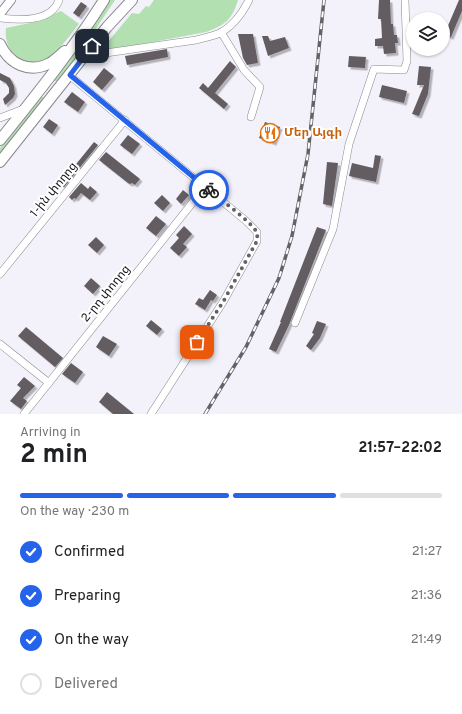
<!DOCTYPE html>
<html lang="en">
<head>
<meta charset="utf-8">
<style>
	body { margin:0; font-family:Overpass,"Noto Sans Armenian",sans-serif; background:#f6f6f6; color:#202124; height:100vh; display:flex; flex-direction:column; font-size:15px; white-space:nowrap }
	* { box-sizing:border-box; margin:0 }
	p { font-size:13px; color:#757577 }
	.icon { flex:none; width:22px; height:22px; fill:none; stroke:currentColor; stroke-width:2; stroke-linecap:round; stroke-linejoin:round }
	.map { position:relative; height:414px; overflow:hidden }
	.drawer { display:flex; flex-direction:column; background:#fff; flex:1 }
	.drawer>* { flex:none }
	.buttons { position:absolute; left:406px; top:12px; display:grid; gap:8px }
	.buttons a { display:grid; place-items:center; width:44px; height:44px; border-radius:50%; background:#fff; box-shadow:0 1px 3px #0004; font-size:20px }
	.pin { position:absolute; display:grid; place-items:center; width:34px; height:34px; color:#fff; margin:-17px; border-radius:8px; box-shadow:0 2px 6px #0006 }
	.courier { position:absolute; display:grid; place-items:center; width:40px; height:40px; margin:-20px; border:3px solid #2563eb; border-radius:50%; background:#fff; color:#222; box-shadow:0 1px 5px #0007 }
	.headline em { font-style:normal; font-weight:700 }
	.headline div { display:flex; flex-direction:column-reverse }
	.headline { display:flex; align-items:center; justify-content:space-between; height:68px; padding:0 20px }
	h1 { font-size:26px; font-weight:700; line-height:30px }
	.bar { display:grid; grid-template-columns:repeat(4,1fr); gap:6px 4px; align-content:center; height:48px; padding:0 20px }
	.bar i { height:5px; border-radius:3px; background:#e0e0e0 }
	.bar .active { background:#2563eb }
	.bar p { grid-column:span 4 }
	ol { padding:0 20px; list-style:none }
	li { display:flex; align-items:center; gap:12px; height:44px }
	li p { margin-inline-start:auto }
	li .icon { padding:4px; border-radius:50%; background:#2563eb; color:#fff; stroke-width:4 }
	li:last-child { color:#757577 }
	li i { width:22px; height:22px; border:2px solid #e0e0e0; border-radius:50% }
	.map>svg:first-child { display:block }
	.green { fill:#b3e0b0 }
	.building { fill:#635d62; filter:url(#shadow) }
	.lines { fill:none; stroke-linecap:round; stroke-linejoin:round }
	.minor-casing { stroke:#89878f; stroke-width:8 }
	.major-casing { stroke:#89878f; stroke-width:10 }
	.highway-casing { stroke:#89878f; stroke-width:12 }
	.minor { stroke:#fff; stroke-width:7 }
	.major { stroke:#fff; stroke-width:8 }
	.highway { stroke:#fff; stroke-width:10 }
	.rail-casing { stroke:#636367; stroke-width:3.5 }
	.rail { stroke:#fff; stroke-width:2; stroke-dasharray:6; stroke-linecap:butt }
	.done { stroke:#636367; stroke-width:4; stroke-dasharray:0 7.2 }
	.route { stroke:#2563eb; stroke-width:5 }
	.labels { text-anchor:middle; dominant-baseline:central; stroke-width:4; stroke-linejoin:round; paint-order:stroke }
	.food-label { font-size:12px; font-weight:bold; fill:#c56008; stroke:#fff; text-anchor:start }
	.street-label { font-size:12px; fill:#161618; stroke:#fff }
</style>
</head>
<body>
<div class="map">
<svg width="462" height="414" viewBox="0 0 462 414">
	<defs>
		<filter id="shadow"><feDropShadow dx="2.5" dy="2.5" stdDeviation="0" flood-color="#0004"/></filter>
	</defs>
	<rect width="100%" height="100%" fill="#f3f1fa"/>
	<path class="green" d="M110 0H115L87 42 58 81H54V79L84 40Z
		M154 0H238C232 20 225 25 206 32L105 51 102 49 132 13 139 14 146 6 149 7Z
		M61 11 79 24C65 40 51 67 27 62 21 61 17 58 13 54 7 46 5 38 6 28L35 22Z
		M41 96 44 98 0 154V148Z"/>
	<path class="building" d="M379 0H390L391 24H393L394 35H397L398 43H395L396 53 384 54 383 46H375V39L382 38 381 19H378Z
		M459 0H462V11L451 37 444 35Z
		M81 2 87 6 79 17 73 13Z
		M238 34H253L258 63 247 65 243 58Z
		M262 36H268L270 41 285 37 289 48 268 56Z
		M167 49 168 57 127 65 125 56Z
		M349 56 366 57 365 68 348 67Z
		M230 61 236 67 215 93 228 104 224 109 199 88 203 83 208 88Z
		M419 66 431 67 428 94 419 116 412 114 424 85H417Z
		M104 68 114 76 102 90 93 82Z
		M0 73 10 78 14 86 15 94 13 98 5 105 3 99 9 93V88L6 83 0 80Z
		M382 85 407 91 404 103 379 97Z
		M72 92 85 102 78 112 64 102Z
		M49 119 58 125 52 134 43 127Z
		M265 122 280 127 274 143 259 138Z
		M128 135 140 144 132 154 120 145Z
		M94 142 98 145 64 187 60 184Z
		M106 152 140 179 135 185 132 183 130 184 128 183 99 160Z
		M375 155 381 156 376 182 349 176 352 163 373 168Z
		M327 162 338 163 332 206 323 204Z
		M81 183 88 189 90 186 97 192 90 200 81 193 76 199 74 198 72 200 69 197Z
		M183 190 189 195 181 204 176 199Z
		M162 195 170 203 163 211 154 203Z
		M156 216 166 224 156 236 146 228Z
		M184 226 192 234 183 244 187 247 179 256 170 248 179 238 176 235Z
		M317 227 326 230 289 325 276 352 269 349 281 322H280Z
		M96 237 104 245 97 253 88 245Z
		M91 278 100 286 93 294 84 286Z
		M210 290 217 295 213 301 211 300 205 310 195 304 199 298 203 300Z
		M151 320 162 329 157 335 146 326Z
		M317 321 326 324 320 338 311 350 306 346 314 334 312 333Z
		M26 327 63 358 55 367 18 336Z
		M103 336 117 344 109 356 96 347Z
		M71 363 83 372 75 383 62 374Z
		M24 377 35 386 23 398 27 401 21 409 10 401 21 388 17 385Z
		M107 392 134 414H113L99 402Z"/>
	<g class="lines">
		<g class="minor-casing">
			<path id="minor" d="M0 18C19 20 51 23 59 0
				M221 32 244 70 260 87 251 117
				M85 56 196 40C204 38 213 36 220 33 233 26 243 12 249 0
				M69 75 245 220 257 232V241L223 302 151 414
				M0 118 26 108
				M0 274 125 120
				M295 323 333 229 349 144 374 69 404 70 407 61 405 0
				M0 344 49 383
				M24 414 205 187"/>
		</g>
		<g class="major-casing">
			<path id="major" d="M0 14 11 0"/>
		</g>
		<g class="highway-casing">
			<path id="highway" d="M0 44C9 64 29 74 50 63 55 60 60 55 65 51
				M0 140C37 94 73 49 104 0
				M0 162 107 27 132 0"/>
		</g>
		<use href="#minor" class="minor"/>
		<use href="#major" class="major"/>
		<use href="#highway" class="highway"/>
		<g class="rail-casing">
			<path id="rail" d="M205 414 246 347 279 278 292 236 308 154 324 0"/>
		</g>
		<use href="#rail" class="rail"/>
	</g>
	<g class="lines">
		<path class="done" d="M197 342 223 302 257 241C257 238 258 234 256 231 251 222 219 198 209 190"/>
		<path class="route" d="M92 46 70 75 209 190"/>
	</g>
	<defs>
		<g id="restaurant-ring" transform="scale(1)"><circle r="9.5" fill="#fff" stroke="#e8710a" stroke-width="1.5"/><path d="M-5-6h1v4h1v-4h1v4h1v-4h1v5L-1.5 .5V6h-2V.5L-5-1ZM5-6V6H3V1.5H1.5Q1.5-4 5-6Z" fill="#e8710a"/></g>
	</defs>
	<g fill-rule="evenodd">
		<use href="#restaurant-ring" x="270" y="133"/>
	</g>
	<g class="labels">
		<g class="food-label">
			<text x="284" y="133">Մեր Այգի</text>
		</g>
		<g class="street-label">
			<text transform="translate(54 190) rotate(-51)">1-ին փողոց</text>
			<text transform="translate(106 294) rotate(-51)">2-րդ փողոց</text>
		</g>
	</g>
</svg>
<div class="buttons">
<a><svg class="icon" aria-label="layers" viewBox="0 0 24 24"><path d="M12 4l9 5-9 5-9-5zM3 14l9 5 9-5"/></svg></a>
</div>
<div class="pin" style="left:197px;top:342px;background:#ea580c"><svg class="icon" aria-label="bag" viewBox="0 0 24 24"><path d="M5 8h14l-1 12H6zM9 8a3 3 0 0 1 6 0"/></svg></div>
<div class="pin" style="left:92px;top:46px;background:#1f2937"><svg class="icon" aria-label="home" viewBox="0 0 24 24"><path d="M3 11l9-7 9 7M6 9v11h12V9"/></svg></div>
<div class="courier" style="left:209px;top:190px"><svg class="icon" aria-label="bike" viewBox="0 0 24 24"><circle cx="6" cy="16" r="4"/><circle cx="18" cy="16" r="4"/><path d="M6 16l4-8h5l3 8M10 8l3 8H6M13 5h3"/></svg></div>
</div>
<section class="drawer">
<div class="headline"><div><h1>2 min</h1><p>Arriving in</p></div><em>21:57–22:02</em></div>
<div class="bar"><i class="active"></i><i class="active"></i><i class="active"></i><i></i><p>On the way · 230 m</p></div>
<ol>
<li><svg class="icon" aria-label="check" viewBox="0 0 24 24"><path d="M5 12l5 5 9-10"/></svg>Confirmed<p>21:27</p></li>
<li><svg class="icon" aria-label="check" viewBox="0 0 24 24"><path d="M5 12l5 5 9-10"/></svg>Preparing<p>21:36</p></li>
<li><svg class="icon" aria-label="check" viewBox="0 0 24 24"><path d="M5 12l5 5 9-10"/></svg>On the way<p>21:49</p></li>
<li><i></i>Delivered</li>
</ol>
</section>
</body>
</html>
